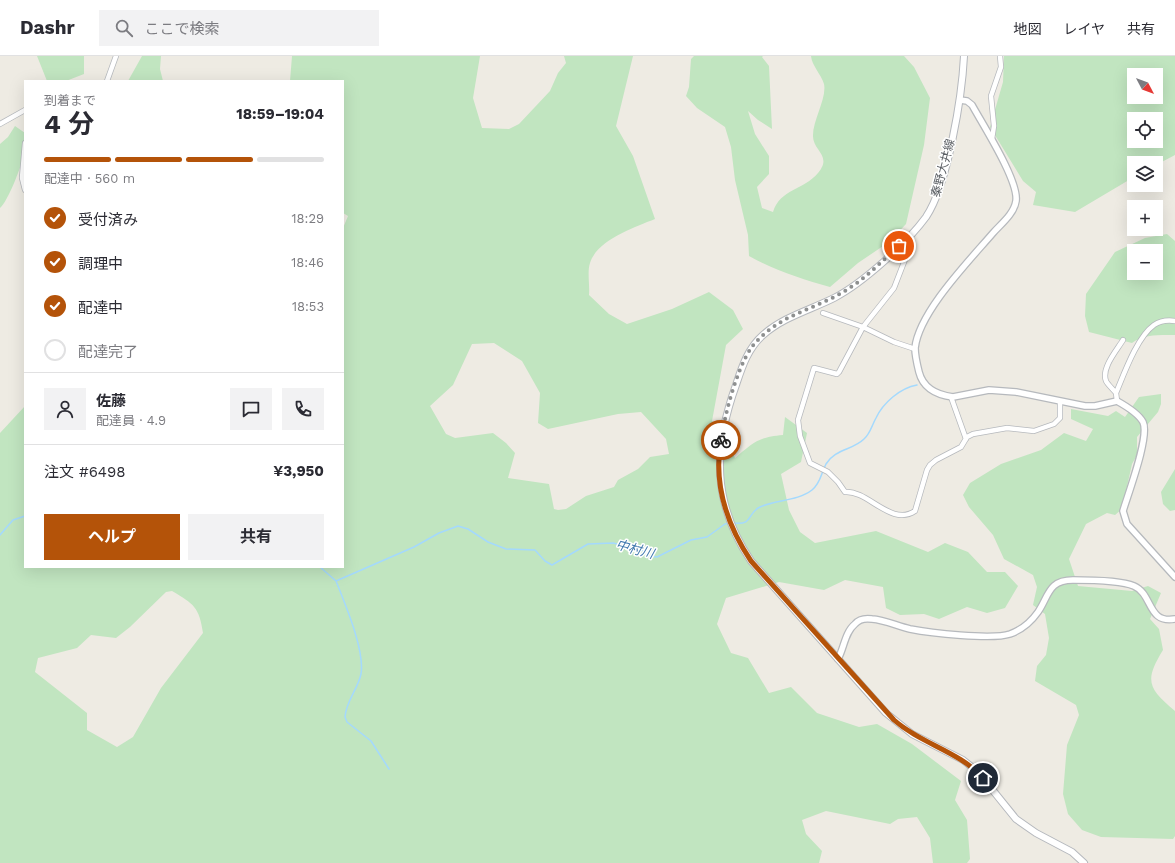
<!DOCTYPE html>
<html lang="ja">
<head>
<meta charset="utf-8">
<style>
	body { margin:0; font-family:"Work Sans","Noto Sans JP",sans-serif; background:#f2f2f3; color:#2b2b33; height:100vh; display:flex; flex-direction:column; font-size:15px; white-space:nowrap }
	* { box-sizing:border-box; margin:0 }
	p { font-size:13px; color:#7c7c81 }
	.icon { flex:none; width:22px; height:22px; fill:none; stroke:currentColor; stroke-width:2; stroke-linecap:round; stroke-linejoin:round }
	.map { position:relative; flex:1; overflow:hidden }
	.details { position:absolute; left:24px; top:24px; width:320px; height:488px; display:flex; flex-direction:column; background:#fff; border-radius:0px; box-shadow:0 4px 16px #0002 }
	.details>* { flex:none }
	.needle { width:26px; rotate:131deg }
	.fabs { position:absolute; left:1127px; top:12px; display:grid; gap:8px }
	.fabs a { display:grid; place-items:center; width:36px; height:36px; border-radius:0px; background:#fff; box-shadow:0 4px 16px #0002; font-size:20px }
	.pin { position:absolute; display:grid; place-items:center; width:34px; height:34px; color:#fff; margin:-17px; border:2px solid #fff; border-radius:50%; box-shadow:0 1px 4px #0007 }
	.courier { position:absolute; display:grid; place-items:center; width:40px; height:40px; margin:-20px; border:3px solid #b45309; border-radius:50%; background:#fff; color:#222; box-shadow:0 1px 5px #0007 }
	.headline em { font-style:normal; font-weight:700 }
	.headline div { display:flex; flex-direction:column-reverse }
	.headline { display:flex; align-items:center; justify-content:space-between; height:68px; padding:0 20px }
	h1 { font-size:26px; font-weight:700; line-height:30px }
	.bar { display:grid; grid-template-columns:repeat(4,1fr); gap:6px 4px; align-content:center; height:48px; padding:0 20px }
	.bar i { height:5px; border-radius:3px; background:#e1e1e2 }
	.bar .current { background:#b45309 }
	.bar p { grid-column:span 4 }
	.line { display:flex; align-items:center; gap:10px; padding:0 20px; border-top:1px solid #e1e1e2 }
	.line div { flex:1 }
	.round { display:grid; place-items:center; flex:none; width:42px; height:42px; border-radius:0px; background:#f2f2f3 }
	ol { padding:0 20px; list-style:none }
	li { display:flex; align-items:center; gap:12px; height:44px }
	li p { margin-inline-start:auto }
	li .icon { padding:4px; border-radius:50%; background:#b45309; color:#fff; stroke-width:4 }
	li:last-child { color:#7c7c81 }
	li i { width:22px; height:22px; border:2px solid #e1e1e2; border-radius:50% }
	.primary-button { display:flex; gap:8px; margin-top:auto; padding:8px 20px }
	.primary-button a { flex:1; height:46px; border-radius:0px; background:#b45309; color:#fff; font-size:16px; font-weight:700; line-height:46px; text-align:center }
	.primary-button a+a { background:#f2f2f3; color:#2b2b33 }
	header { display:flex; align-items:center; gap:24px; box-sizing:border-box; height:56px; padding:0 20px; background:#fff; border-bottom:1px solid #e1e1e2 }
	header strong { font-size:19px }
	nav { display:flex; gap:22px; margin-inline-start:auto; font-size:14px }
	.search { width:280px; height:36px; background:#f2f2f3; display:flex; align-items:center; gap:10px; box-sizing:border-box; padding:0 14px; border-radius:0px; color:#7c7c81; font-size:15px }
	.map>svg:first-child { display:block }
	.green { fill:#c1e5c0; fill-rule:evenodd }
	.lines { fill:none; stroke-linecap:round; stroke-linejoin:round }
	.stream { stroke:#a4d9fd; stroke-width:1.5 }
	.minor-casing { stroke:#b6b9bd; stroke-width:6 }
	.tertiary-casing { stroke:#b6b9bd; stroke-width:8 }
	.secondary-casing { stroke:#b5b8bd; stroke-width:8 }
	.minor { stroke:#fff; stroke-width:4.5 }
	.tertiary { stroke:#fff; stroke-width:5.5 }
	.secondary { stroke:#fff; stroke-width:6 }
	.done { stroke:#8e9090; stroke-width:4; stroke-dasharray:0 7.2 }
	.route { stroke:#b45309; stroke-width:5 }
	.labels { text-anchor:middle; dominant-baseline:central; stroke-width:3; stroke-linejoin:round; paint-order:stroke }
	.street-label { font-size:12px; fill:#5b5f64; stroke:#fff }
	.water-label { font-size:13px; font-style:italic; fill:#4179ae; stroke:#fff }
</style>
</head>
<body>
<header>
<strong>Dashr</strong>
<div class="search"><svg class="icon" aria-label="search" viewBox="0 0 24 24"><circle cx="10" cy="10" r="6"/><path d="M15 15l6 6"/></svg>ここで検索</div>
<nav><a>地図</a><a>レイヤ</a><a>共有</a></nav>
</header>
<div class="map">
<svg width="1175" height="807" viewBox="0 0 1175 807">
	<rect width="100%" height="100%" fill="#eeebe3"/>
	<path class="green" d="M37 0H84V18L66 25H47Z
		M142 0H161L160 13 163 25H128Z
		M292 0H480L473 42 482 72 509 73 519 68 550 35 558 17 566 7 564 0H633L616 70 633 100 655 163C635 171 597 184 590 207 587 216 590 230 589 239L609 258 627 268 672 253 709 236 733 254 743 273 726 289 712 365 724 375 735 402C753 387 758 381 783 379L785 361 807 377 801 406 781 418 789 454 800 476 815 487 876 475 928 496 945 487 968 496 987 516H1005L1018 530 1005 552 987 557 967 551 939 563 924 558 900 559 886 552 883 531 845 524 824 534 779 526 726 542 717 568 731 597 748 602 769 637 791 631 817 657 859 671 877 668 912 688 961 725 955 744 967 764 970 803 967 807H933L930 782 917 761 898 763 890 768 826 755 802 764 806 778 822 795 819 807H0V377L25 350V511H343V172L348 160 343 157V25H290ZM494 287 522 305 540 337 538 367 548 373 618 358 641 356 666 383 669 398 650 401 638 413 618 424 614 431 586 440 566 453 558 454 554 453 549 428 508 422 515 397 506 387 493 377 455 382 446 378 430 350 453 329 472 288ZM172 535C194 548 199 551 203 577L161 632 133 681 117 691 87 674V657L35 616 38 602 77 592 91 579 116 582 130 571 166 536Z
		M694 0H763L762 1 769 10 772 73 758 64 748 55 755 78 769 100V118L757 131 762 152 773 156C780 133 804 134 818 117 833 99 812 95 813 79 813 64 827 42 824 28 821 18 812 10 811 0H904L914 11 930 42 924 89 906 168 889 186 858 207 830 231C802 223 774 214 749 200L748 179 735 124 731 91 725 71 697 52 686 40 689 31 691 3Z
		M1004 0H1175V99L1156 109V107H1134V121L1075 156 1033 149 1036 136 1023 125 990 71 1003 26ZM1134 19H1156V41H1134ZM1134 63H1156V85H1134Z
		M15 70 25 77C25 83 26 90 25 95 23 106 8 146 0 152V88L8 81Z
		M1167 178 1175 185V279C1160 279 1144 278 1132 287L1089 276 1085 260 1086 238 1115 196 1145 182ZM1134 195H1156V217H1134Z
		M1161 338V348L1158 356 1137 381V399L1132 408 1122 453 1115 459 1107 457 1086 468 1069 503 1078 530 1132 535 1148 530 1161 537 1150 563 1159 573 1163 594C1144 625 1148 632 1175 655V780L1173 783 1101 781 1082 774 1068 758 1063 738 1067 689 1079 659 1076 649 1035 625 1037 610 1046 599 1049 582 1045 558 1033 549 1037 531 1033 519 1004 503 993 479 969 451 963 439 970 427 1001 408 1041 394 1064 377 1086 385 1093 373 1071 363V353L1108 360 1116 355 1125 361 1139 341Z
		M1175 413V454L1170 455 1163 448 1161 436Z"/>
	<g class="lines">
		<path class="stream" d="M734 467C754 469 746 458 760 451 775 444 798 445 812 434 821 427 821 417 826 408 835 393 853 394 864 383 870 378 872 369 876 362 883 347 900 332 917 329
			M0 479 13 464 25 460
			M320 511 336 525 414 491 439 477 458 470 468 473 488 486 506 493 535 494 545 505 552 509 588 488 613 487 642 494 649 500 657 501 691 484 707 481 725 468 730 467
			M336 525C345 548 365 594 361 618 358 633 346 645 345 661L347 666 371 685 389 713"/>
		<g class="minor-casing">
			<path id="minor" d="M107 25 116 0
				M0 68 25 54
				M992 83 994 70 991 40 1001 11 1000 0
				M25 87 22 122 25 134
				M899 190 906 201 894 232 863 271 839 316 837 318 814 312 798 364 800 380 810 407 828 416 838 426 845 436C868 434 891 471 915 455L927 414 930 409 936 404 961 391 967 381 973 378 1007 372 1034 375 1054 368 1060 362V346
				M823 257 863 271 894 286 915 293
				M1116 337C1113 333 1108 329 1106 325 1101 312 1117 294 1123 284
				M951 341 966 383
				M1117 345 1116 337C1124 318 1137 281 1154 269 1160 265 1168 264 1175 265"/>
		</g>
		<g class="tertiary-casing">
			<path id="tertiary" d="M960 44 967 45 972 49C983 69 1019 125 1016 145 1014 158 1001 168 993 177 969 205 919 256 915 292 915 300 917 308 919 316 923 332 937 339 953 341L989 334 1016 336 1085 350H1095L1117 345C1126 350 1138 357 1143 366 1150 380 1128 438 1123 455L1127 468 1175 521
				M838 603C844 592 845 576 855 568 859 563 865 562 872 563 885 564 897 570 910 573 930 577 992 584 1010 578 1021 574 1031 566 1038 556 1049 540 1048 524 1073 524 1089 524 1120 524 1134 530 1153 538 1147 568 1175 563"/>
		</g>
		<g class="secondary-casing">
			<path id="secondary" d="M964 0C962 40 948 128 926 161 907 187 863 227 834 242 810 254 783 261 763 279 748 292 742 311 736 329 713 393 712 447 751 505L886 657 912 678 963 704 978 716 1016 763 1036 777 1072 796 1084 807"/>
		</g>
		<use href="#minor" class="minor"/>
		<use href="#tertiary" class="tertiary"/>
		<use href="#secondary" class="secondary"/>
	</g>
	<g class="lines">
		<path class="done" d="M721 384C725 358 736 315 751 292 760 280 772 271 786 263 807 252 831 245 851 231 868 220 883 204 899 190"/>
		<path class="route" d="M721 384C713 428 727 469 751 505L894 664C921 688 959 695 983 722"/>
	</g>
	<g class="labels">
		<g class="street-label">
			<text transform="translate(943 112) rotate(-75)">秦野大井線</text>
		</g>
		<g class="water-label">
			<text transform="translate(635 493) rotate(15)">中村川</text>
		</g>
	</g>
</svg>
<div class="fabs">
<a><svg class="needle" viewBox="-14 -14 28 28"><path d="M0-13l5 13h-10z" fill="#e53935"/><path d="M0 13l5-13h-10z" fill="#7c7c81"/></svg></a>
<a><svg class="icon" aria-label="locate" viewBox="0 0 24 24"><circle cx="12" cy="12" r="6"/><path d="M12 2v4M12 18v4M2 12h4M18 12h4"/></svg></a>
<a><svg class="icon" aria-label="layers" viewBox="0 0 24 24"><path d="M12 4l9 5-9 5-9-5zM3 14l9 5 9-5"/></svg></a>
<a>+</a>
<a>−</a>
</div>
<div class="pin" style="left:899px;top:190px;background:#ea580c"><svg class="icon" aria-label="bag" viewBox="0 0 24 24"><path d="M5 8h14l-1 12H6zM9 8a3 3 0 0 1 6 0"/></svg></div>
<div class="pin" style="left:983px;top:722px;background:#1f2937"><svg class="icon" aria-label="home" viewBox="0 0 24 24"><path d="M3 11l9-7 9 7M6 9v11h12V9"/></svg></div>
<div class="courier" style="left:721px;top:384px"><svg class="icon" aria-label="bike" viewBox="0 0 24 24"><circle cx="6" cy="16" r="4"/><circle cx="18" cy="16" r="4"/><path d="M6 16l4-8h5l3 8M10 8l3 8H6M13 5h3"/></svg></div>
<section class="details">
<div class="headline"><div><h1>4 分</h1><p>到着まで</p></div><em>18:59–19:04</em></div>
<div class="bar"><i class="current"></i><i class="current"></i><i class="current"></i><i></i><p>配達中 · 560 m</p></div>
<ol>
<li><svg class="icon" aria-label="check" viewBox="0 0 24 24"><path d="M5 12l5 5 9-10"/></svg>受付済み<p>18:29</p></li>
<li><svg class="icon" aria-label="check" viewBox="0 0 24 24"><path d="M5 12l5 5 9-10"/></svg>調理中<p>18:46</p></li>
<li><svg class="icon" aria-label="check" viewBox="0 0 24 24"><path d="M5 12l5 5 9-10"/></svg>配達中<p>18:53</p></li>
<li><i></i>配達完了</li>
</ol>
<div class="line" style="height:72px"><a class="round"><svg class="icon" aria-label="person" viewBox="0 0 24 24"><circle cx="12" cy="8" r="4"/><path d="M4 21q1-7 8-7t8 7"/></svg></a><div><b>佐藤</b><p>配達員 · 4.9</p></div><a class="round"><svg class="icon" aria-label="chat" viewBox="0 0 24 24"><path d="M4 5h16v11H9l-5 4z"/></svg></a><a class="round"><svg class="icon" aria-label="phone" viewBox="0 0 24 24"><path d="M5 4h4l2 5-3 2q2 4 5 5l2-3 5 2v4C11 20 4 13 5 4z"/></svg></a></div>
<div class="line" style="height:52px"><div>注文 #6498</div><b>¥3,950</b></div>
<div class="primary-button"><a>ヘルプ</a><a>共有</a></div>
</section>
</div>
</body>
</html>
